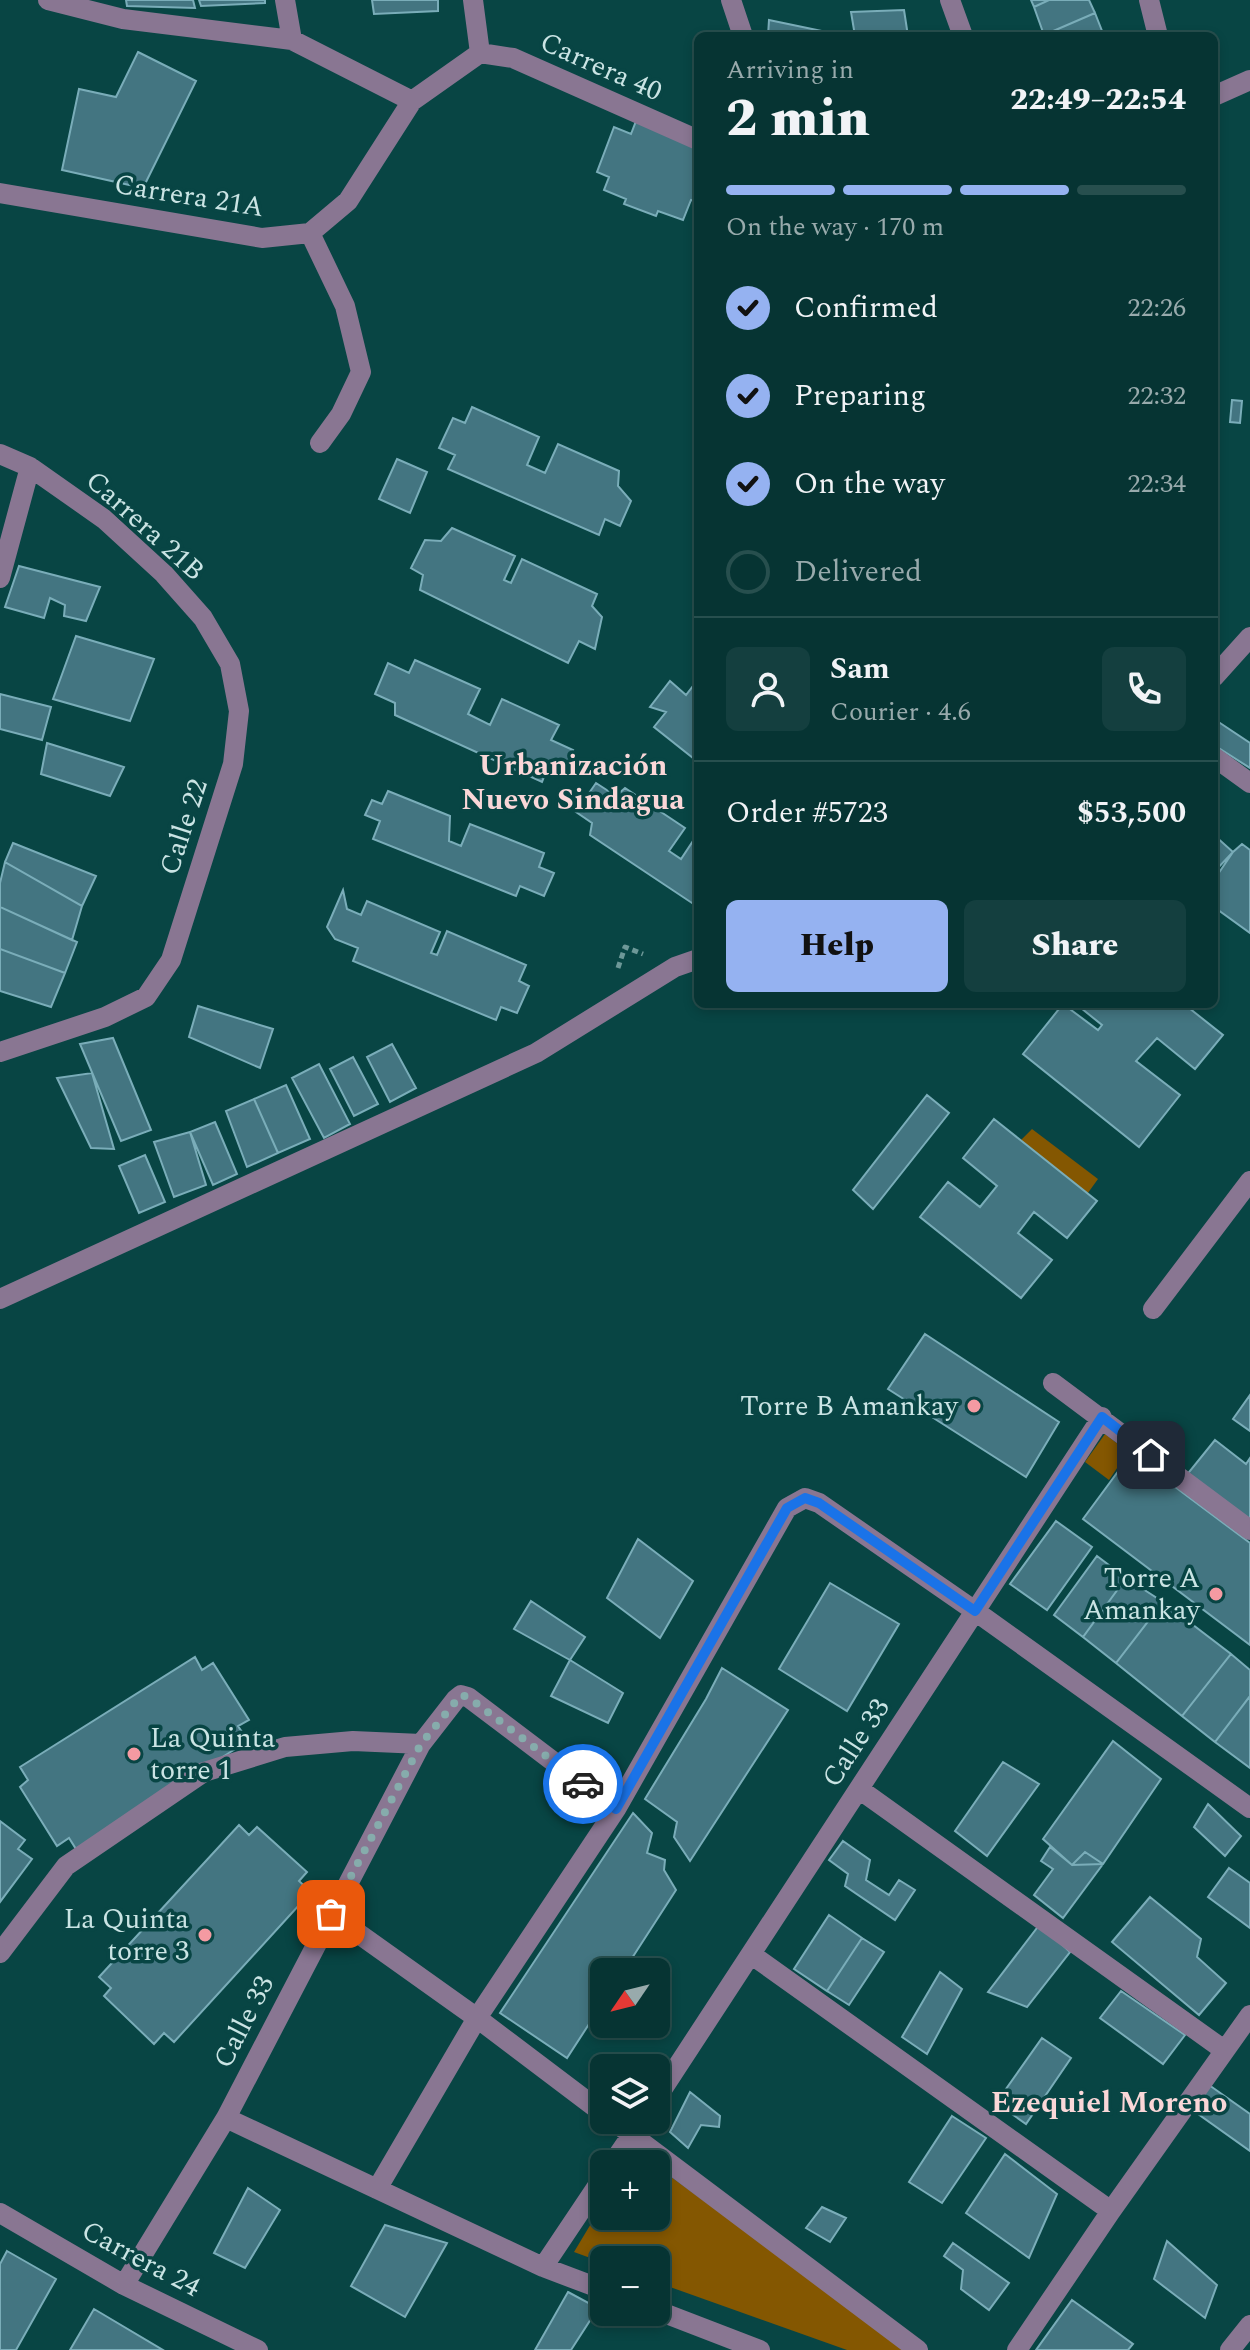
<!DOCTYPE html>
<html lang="en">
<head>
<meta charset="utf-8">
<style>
	body { margin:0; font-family:Spectral,serif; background:#143f3f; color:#f1f3f6; height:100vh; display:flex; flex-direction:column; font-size:30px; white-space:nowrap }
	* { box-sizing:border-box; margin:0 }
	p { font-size:26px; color:#98aaac }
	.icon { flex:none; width:44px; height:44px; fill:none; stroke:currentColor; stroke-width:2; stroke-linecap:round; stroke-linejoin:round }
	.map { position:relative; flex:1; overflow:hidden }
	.panel { position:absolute; left:694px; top:32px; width:524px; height:976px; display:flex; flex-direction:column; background:#063433; border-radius:12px; box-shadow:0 4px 12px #0003,0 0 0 2px #274f4e }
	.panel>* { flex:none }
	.needle { width:52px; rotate:235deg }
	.controls { position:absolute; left:590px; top:1958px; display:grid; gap:16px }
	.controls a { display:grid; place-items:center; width:80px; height:80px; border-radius:12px; background:#063433; box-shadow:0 4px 12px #0003,0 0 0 2px #274f4e; font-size:40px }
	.pin { position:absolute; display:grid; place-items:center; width:68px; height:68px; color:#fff; margin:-34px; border-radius:16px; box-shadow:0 4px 12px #0006 }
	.courier { position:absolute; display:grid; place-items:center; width:80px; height:80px; margin:-40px; border:6px solid #1a73e8; border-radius:50%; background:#fff; color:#222; box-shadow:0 2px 10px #0007 }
	.overview em { font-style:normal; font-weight:800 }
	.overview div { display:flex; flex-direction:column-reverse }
	.overview { display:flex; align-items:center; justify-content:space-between; height:136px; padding:0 32px }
	h1 { font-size:52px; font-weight:800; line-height:60px }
	.bar { display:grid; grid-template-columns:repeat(4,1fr); gap:12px 8px; align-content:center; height:96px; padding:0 32px }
	.bar i { height:10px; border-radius:6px; background:#274f4e }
	.bar .active { background:#95b2f1 }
	.bar p { grid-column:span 4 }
	.line { display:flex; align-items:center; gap:20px; padding:0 32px; border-top:2px solid #274f4e }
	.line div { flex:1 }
	.round { display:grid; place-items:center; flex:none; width:84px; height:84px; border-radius:12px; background:#143f3f }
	ol { padding:0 32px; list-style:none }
	li { display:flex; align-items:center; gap:24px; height:88px }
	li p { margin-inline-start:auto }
	li .icon { padding:8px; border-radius:50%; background:#95b2f1; color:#111; stroke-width:4 }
	li:last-child { color:#98aaac }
	li i { width:44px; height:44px; border:4px solid #274f4e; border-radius:50% }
	.button { display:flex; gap:16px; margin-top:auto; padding:16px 32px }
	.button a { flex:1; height:92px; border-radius:12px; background:#95b2f1; color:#111; font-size:32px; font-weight:800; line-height:92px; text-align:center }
	.button a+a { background:#143f3f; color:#f1f3f6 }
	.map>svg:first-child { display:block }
	.green { fill:#845701 }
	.building { fill:#437581; stroke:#7aadb9; stroke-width:2 }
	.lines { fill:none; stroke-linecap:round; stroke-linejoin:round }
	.path { stroke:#6d9898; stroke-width:5; stroke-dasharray:6 4; stroke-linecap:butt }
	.minor { stroke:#897692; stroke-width:20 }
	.done { stroke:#86acac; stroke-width:8; stroke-dasharray:0 14.4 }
	.route { stroke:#1a73e8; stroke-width:10 }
	.poi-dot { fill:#f49aa2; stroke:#084544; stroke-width:3 }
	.labels { text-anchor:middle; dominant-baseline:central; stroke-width:7; stroke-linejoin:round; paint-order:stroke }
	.street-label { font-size:28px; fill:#cae4e4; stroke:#084544 }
	.poi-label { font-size:28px; fill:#cae4e4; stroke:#084544; text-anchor:end }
	.neighbourhood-label { font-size:30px; font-weight:bold; fill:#fad7d8; stroke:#084544 }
</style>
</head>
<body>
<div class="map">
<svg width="1250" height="2350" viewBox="0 0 1250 2350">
	<rect width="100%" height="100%" fill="#084544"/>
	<path class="green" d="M1032 1129 1098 1179 1085 1197 1020 1141Z
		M1105 1434 1128 1452 1109 1480 1085 1462Z
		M656 2166 908 2350H847L656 2282V2260H604V2263L574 2252 604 2202V2216H656Z"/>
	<path class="building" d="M126 0H193L195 8 127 6Z
		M199 0H265V3L201 6Z
		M372 0H438V11L374 14Z
		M1031 0H1049L1034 7Z
		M1049 0H1089L1095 13 1044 35 1034 7Z
		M904 10 908 36H855L851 12Z
		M1095 13 1104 36H1044V35Z
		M769 20 836 34 835 36H768Z
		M138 52 196 81 143 188 62 170 79 89 116 97Z
		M638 116 698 146V202L691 200 683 220 658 211 656 216 624 204 626 199 604 190 609 177 597 172 614 127 631 134Z
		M1232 400 1242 401 1240 423 1230 422Z
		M472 407 539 437 527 465 545 473 558 444 619 471 618 486 631 501 620 526 605 519 599 535 448 469 455 455 439 448 453 418 465 423Z
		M397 459 427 472 410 513 379 499Z
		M452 528 515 556 504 580 511 583 522 559 597 594 592 606 602 617 595 649 579 641 568 663 420 590 423 575 411 568 425 540 441 541Z
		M19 566 100 587 86 621 64 616 65 605 50 598 44 618 5 607Z
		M76 636 154 659 130 721 53 699Z
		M415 660 480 689 468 714 490 725 502 699 559 725 551 740 573 750 562 774 548 767 542 782 395 715V703L375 694 388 663 409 673Z
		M670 681 686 695 696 682 698 683V762L654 727 666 712 650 707Z
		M0 694 51 707 42 740 0 729Z
		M1214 719 1250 743V768L1214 745Z
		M47 743 124 767 110 796 41 774Z
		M596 783 616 796 625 788 685 828 669 851 681 859 695 838 698 840V907L590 835 592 823 576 812Z
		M388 791 450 816 449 841 461 846 470 824 544 853 539 867 554 873 544 896 520 886 516 896 373 839 380 821 365 815 372 800 382 804Z
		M1214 835 1233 852 1214 872Z
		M13 843 96 876 82 906 5 862Z
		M1242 844 1250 850V933L1214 907V880L1233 852Z
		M5 862 82 906 72 940 0 907V883Z
		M343 890 347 909 361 915 367 901 440 932 431 953 437 955 447 931 526 965 519 981 529 986 517 1013 501 1007 496 1020 353 961 358 948 335 939 327 927Z
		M0 907 77 942 65 973 0 949Z
		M0 949 65 973 51 1007 0 991Z
		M1063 1004 1098 1030 1102 1025 1076 1004H1184L1223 1035 1195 1069 1157 1038 1136 1061 1180 1095 1139 1147 1023 1054Z
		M198 1006 273 1029 260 1068 189 1037Z
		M113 1038 151 1130 121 1141 80 1044Z
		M392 1044 416 1088 390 1102 367 1057Z
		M353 1057 378 1104 354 1116 330 1069Z
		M319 1064 350 1124 324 1138 292 1078Z
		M92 1073 114 1149 91 1148 57 1078Z
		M286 1085 310 1139 278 1153 254 1099Z
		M927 1095 949 1113 873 1209 853 1190Z
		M254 1099 278 1153 247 1167 226 1111Z
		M994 1119 1097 1201 1067 1238 1034 1212 1018 1233 1052 1260 1021 1298 920 1217 948 1182 980 1207 997 1186 963 1158Z
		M215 1122 237 1174 213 1185 190 1132Z
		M190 1132 206 1185 174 1197 154 1142Z
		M145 1155 165 1202 139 1213 119 1166Z
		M925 1334 1059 1422 1026 1477 888 1389Z
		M1250 1395V1431L1233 1419Z
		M1215 1440 1246 1464 1250 1458V1528L1185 1477Z
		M1131 1454 1250 1543V1645L1083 1519Z
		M1056 1521 1092 1547 1047 1610 1010 1584Z
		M638 1539 693 1581 660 1638 607 1598Z
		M1097 1556 1126 1578 1083 1637 1054 1615Z
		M1126 1578 1163 1602 1116 1663 1083 1637Z
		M830 1583 899 1624 847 1711 779 1669Z
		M531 1601 585 1637 570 1660 514 1629Z
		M1163 1602 1231 1654 1182 1716 1116 1663Z
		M1231 1654 1250 1670V1696L1215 1742 1182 1716Z
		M195 1657 202 1670 213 1663 249 1720 238 1726 248 1741 76 1849 69 1838 57 1846 20 1787 28 1780 20 1767Z
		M570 1660 623 1693 608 1723 551 1696Z
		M722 1668 788 1710 690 1861 674 1837 677 1822 645 1799 706 1699Z
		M1250 1696V1768L1215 1742Z
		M1113 1741 1161 1779 1103 1864 1072 1865 1043 1839Z
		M1003 1762 1039 1784 987 1856 955 1831Z
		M1208 1804 1241 1836 1225 1856 1194 1827Z
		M633 1813 652 1833 647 1853 665 1860 664 1870 676 1890 623 1972H604V2001L567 2058 500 2013Z
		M0 1821 25 1840 18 1849 32 1859 0 1902Z
		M239 1825 249 1835 257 1827 307 1872 299 1881 311 1892 174 2042 164 2033 154 2044 104 1996 111 1988 99 1977Z
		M843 1841 870 1860 866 1880 889 1895 899 1880 915 1890 895 1920 845 1886 848 1874 829 1860Z
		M1050 1847 1072 1865 1085 1852 1103 1864 1063 1918 1034 1895 1053 1869 1041 1861Z
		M1229 1868 1250 1883V1928L1208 1897Z
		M1150 1897 1201 1939 1197 1957 1226 1983 1199 2015 1112 1942Z
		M829 1915 862 1938 827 1991 794 1969Z
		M1040 1924 1070 1952 1027 2007 988 1992Z
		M862 1938 884 1952 849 2005 827 1991Z
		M940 1972 962 1989 927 2054 902 2037Z
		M1121 1991 1185 2035 1163 2064 1100 2018Z
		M1042 2038 1071 2058 1026 2124 996 2103Z
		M1209 2085 1250 2114V2151L1191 2109Z
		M690 2092 720 2116 719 2127 701 2125 688 2148 670 2132Z
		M952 2116 986 2138 942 2203 909 2182Z
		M1005 2154 1057 2194 1029 2258 966 2213Z
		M248 2188 280 2210 245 2268 214 2253Z
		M822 2207 846 2218 830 2242 806 2228Z
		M385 2225 447 2243 405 2317 351 2286Z
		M1167 2241 1217 2285 1205 2318 1154 2279Z
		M953 2243 1009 2283 989 2310 961 2289 963 2270 944 2256Z
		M7 2251 56 2279 16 2350H0V2264Z
		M568 2292 598 2308 571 2350H535Z
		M1072 2300 1133 2344 1128 2350H1036Z
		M94 2309 163 2350H70Z"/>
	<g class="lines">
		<path class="path" d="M618 968 625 947 643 954"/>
		<path class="minor" d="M48 0 123 19 292 40 412 101
			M285 0 292 40
			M473 0 480 53
			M731 0 743 36
			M950 0 963 36
			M1149 0 1158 36
			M480 53 513 58 698 140
			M1214 96 1250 80
			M0 193 262 238 310 233 348 201 412 101 480 53
			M310 233 345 306 361 372 341 414 320 443
			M0 454 30 467 104 519 164 574 203 618 230 664 239 711 233 764 171 960 146 997 105 1017 0 1052
			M0 578 30 467
			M1214 677 1250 637
			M1214 757 1250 783
			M0 1299 536 1053 675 967 698 959
			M1153 1309 1250 1181
			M1053 1383 1250 1530
			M859 1789 1224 2050
			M331 1914 477 2018 604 2114
			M0 1953 66 1866 204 1772 285 1747 353 1741 421 1744
			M752 1955 1111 2211
			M656 2099 1102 1417
			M226 2118 543 2267 604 2290
			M612 2120 918 2350
			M612 2164 642 2120
			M377 2189 477 2018 616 1809 787 1508 805 1498 819 1503 975 1611 1250 1808
			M0 2213 124 2285 258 2350
			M543 2267 604 2176
			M124 2285 226 2118 421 1744 456 1699 461 1695 468 1697 616 1809
			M656 2310 760 2350
			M1017 2350 1111 2211 1250 2015
			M1230 2350 1250 2325"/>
	</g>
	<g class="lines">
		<path class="done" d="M331 1914 421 1744 461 1695 468 1697 583 1784"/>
		<path class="route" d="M583 1784 616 1809 787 1508 805 1498 819 1503 975 1611 1102 1417 1151 1455"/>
	</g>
	<g class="poi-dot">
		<circle cx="974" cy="1406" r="8"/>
		<circle cx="1216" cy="1594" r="8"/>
		<circle cx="134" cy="1754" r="8"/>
		<circle cx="205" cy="1935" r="8"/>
	</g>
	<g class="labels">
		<g class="street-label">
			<text transform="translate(601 67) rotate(24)">Carrera 40</text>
			<text transform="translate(189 196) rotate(9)">Carrera 21A</text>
			<text transform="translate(145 526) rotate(42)">Carrera 21B</text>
			<text transform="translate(184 827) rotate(-72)">Calle 22</text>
			<text transform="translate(856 1743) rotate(-57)">Calle 33</text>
			<text transform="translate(244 2022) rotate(-63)">Calle 33</text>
			<text transform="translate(141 2259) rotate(28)">Carrera 24</text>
		</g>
		<g class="poi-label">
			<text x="958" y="1406">Torre B Amankay</text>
			<text x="1200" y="1578">Torre A<tspan x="1200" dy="32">Amankay</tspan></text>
			<text x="150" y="1738" text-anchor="start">La Quinta<tspan x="150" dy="32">torre 1</tspan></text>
			<text x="189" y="1919">La Quinta<tspan x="189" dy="32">torre 3</tspan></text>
		</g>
		<g class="neighbourhood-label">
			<text x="573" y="766">Urbanización<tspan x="573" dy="34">Nuevo Sindagua</tspan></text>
			<text x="1109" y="2103">Ezequiel Moreno</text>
		</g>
	</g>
</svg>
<div class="controls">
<a><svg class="needle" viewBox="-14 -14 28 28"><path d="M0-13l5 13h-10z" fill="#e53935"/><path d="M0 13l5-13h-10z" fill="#98aaac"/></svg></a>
<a><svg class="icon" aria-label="layers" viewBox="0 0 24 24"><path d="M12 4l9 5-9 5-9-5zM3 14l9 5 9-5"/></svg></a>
<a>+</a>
<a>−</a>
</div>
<div class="pin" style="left:331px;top:1914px;background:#ea580c"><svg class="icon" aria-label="bag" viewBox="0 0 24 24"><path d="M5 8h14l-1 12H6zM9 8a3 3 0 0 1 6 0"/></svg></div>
<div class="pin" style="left:1151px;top:1455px;background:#1f2937"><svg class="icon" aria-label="home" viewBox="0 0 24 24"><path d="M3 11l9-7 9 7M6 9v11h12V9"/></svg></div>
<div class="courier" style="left:583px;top:1784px"><svg class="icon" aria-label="car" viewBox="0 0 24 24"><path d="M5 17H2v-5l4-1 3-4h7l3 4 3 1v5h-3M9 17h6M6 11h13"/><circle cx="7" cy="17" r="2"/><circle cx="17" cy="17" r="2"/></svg></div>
<section class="panel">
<div class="overview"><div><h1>2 min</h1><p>Arriving in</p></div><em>22:49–22:54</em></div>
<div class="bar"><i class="active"></i><i class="active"></i><i class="active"></i><i></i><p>On the way · 170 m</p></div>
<ol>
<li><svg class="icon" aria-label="check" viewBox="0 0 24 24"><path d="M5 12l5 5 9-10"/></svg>Confirmed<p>22:26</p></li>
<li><svg class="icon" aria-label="check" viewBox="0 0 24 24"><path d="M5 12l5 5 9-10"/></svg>Preparing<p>22:32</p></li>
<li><svg class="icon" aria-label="check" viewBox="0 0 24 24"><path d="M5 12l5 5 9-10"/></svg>On the way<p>22:34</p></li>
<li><i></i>Delivered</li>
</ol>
<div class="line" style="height:144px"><a class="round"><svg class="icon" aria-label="person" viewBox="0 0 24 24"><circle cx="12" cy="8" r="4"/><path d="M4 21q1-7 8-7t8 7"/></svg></a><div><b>Sam</b><p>Courier · 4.6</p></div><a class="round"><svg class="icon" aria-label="phone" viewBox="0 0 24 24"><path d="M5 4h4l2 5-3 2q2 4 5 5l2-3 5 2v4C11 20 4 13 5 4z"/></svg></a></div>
<div class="line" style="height:104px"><div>Order #5723</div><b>$53,500</b></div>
<div class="button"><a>Help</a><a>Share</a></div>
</section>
</div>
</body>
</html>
